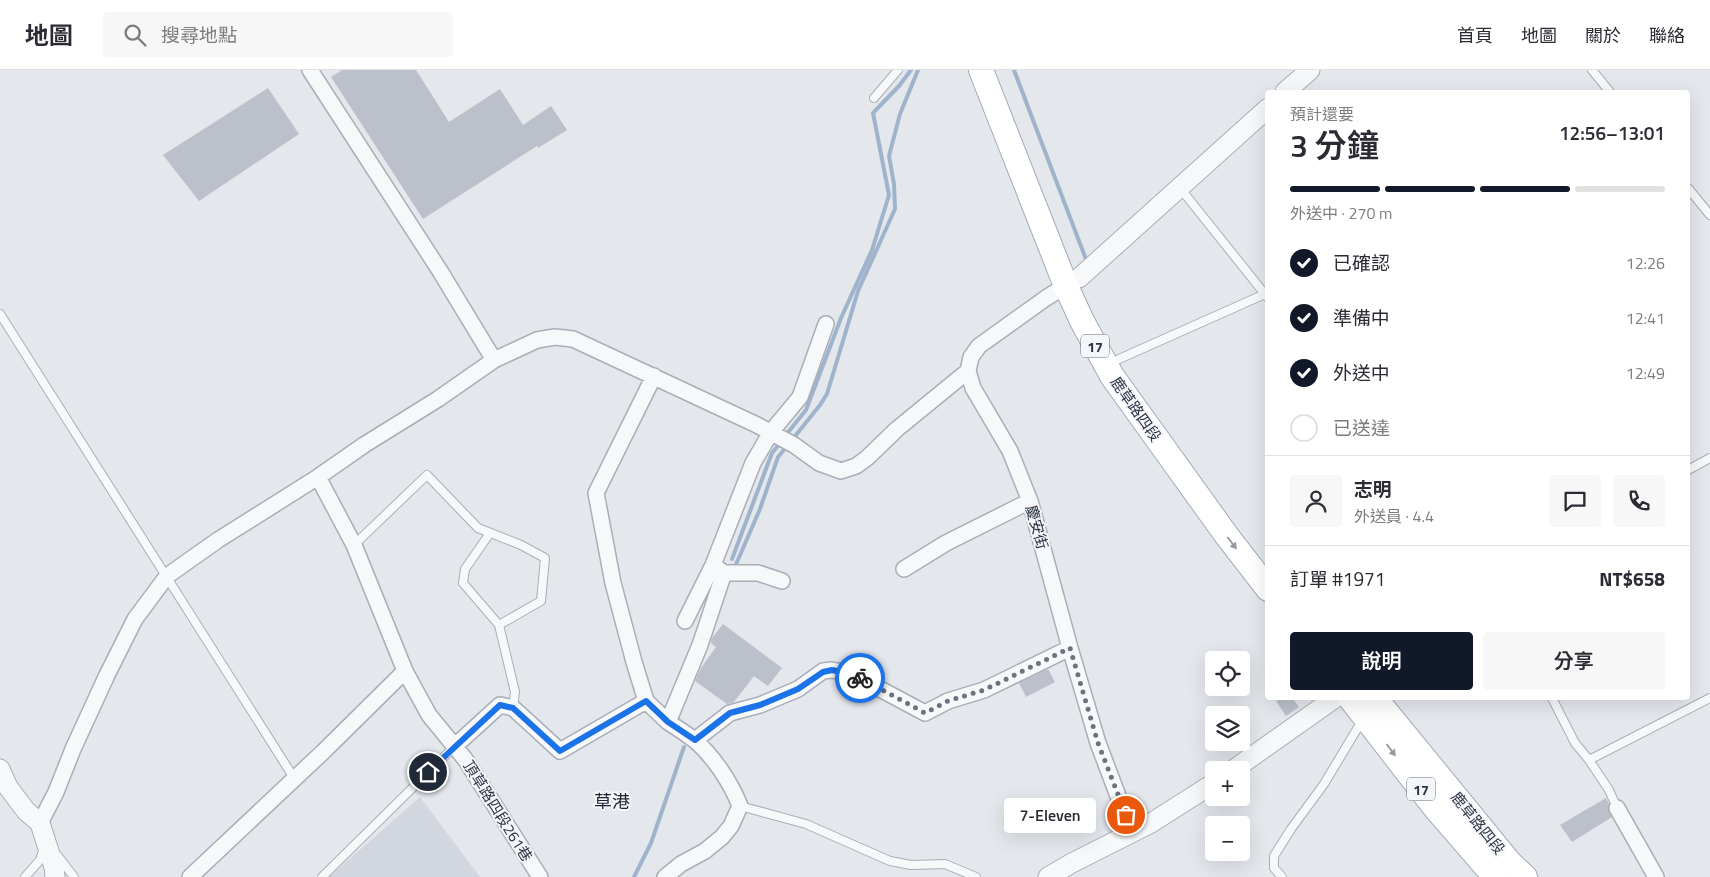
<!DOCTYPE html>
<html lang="zh-TW">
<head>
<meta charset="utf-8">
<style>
	body { margin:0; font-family:"Titillium Web","Noto Sans TC",sans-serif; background:#f7f7f7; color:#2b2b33; height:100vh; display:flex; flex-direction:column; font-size:19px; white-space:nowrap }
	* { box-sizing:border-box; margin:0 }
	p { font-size:16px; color:#7c7c81 }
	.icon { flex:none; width:28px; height:28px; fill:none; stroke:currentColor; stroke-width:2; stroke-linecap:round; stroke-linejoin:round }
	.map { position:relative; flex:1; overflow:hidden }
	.details { position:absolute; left:1265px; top:20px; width:425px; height:610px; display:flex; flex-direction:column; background:#fff; border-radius:5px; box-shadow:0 5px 20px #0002 }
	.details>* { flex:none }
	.fabs { position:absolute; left:1205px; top:581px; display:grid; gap:10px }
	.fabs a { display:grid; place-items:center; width:45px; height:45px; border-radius:5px; background:#fff; box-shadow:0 5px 20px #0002; font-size:25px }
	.pin { position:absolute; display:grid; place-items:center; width:42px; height:42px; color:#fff; margin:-21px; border:2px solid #fff; border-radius:50%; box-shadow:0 1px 5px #0007 }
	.courier { position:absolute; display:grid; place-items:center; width:50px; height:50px; margin:-25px; border:4px solid #1a73e8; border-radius:50%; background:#fff; color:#222; box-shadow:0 1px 6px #0007 }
	.bubble { position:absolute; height:35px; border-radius:5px; background:#fff; box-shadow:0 5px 20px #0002; font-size:16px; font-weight:600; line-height:35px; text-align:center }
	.head em { font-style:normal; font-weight:600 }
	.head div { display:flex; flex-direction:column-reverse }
	.head { display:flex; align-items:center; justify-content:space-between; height:85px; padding:0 25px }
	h1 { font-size:32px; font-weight:600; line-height:38px }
	.bar { display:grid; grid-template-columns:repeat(4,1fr); gap:8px 5px; align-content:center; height:60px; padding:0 25px }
	.bar i { height:6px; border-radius:4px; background:#e1e1e2 }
	.bar .selected { background:#111827 }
	.bar p { grid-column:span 4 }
	.line { display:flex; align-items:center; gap:12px; padding:0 25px; border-top:1px solid #e1e1e2 }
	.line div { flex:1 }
	.round { display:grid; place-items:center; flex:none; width:52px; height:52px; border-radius:5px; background:#f7f7f7 }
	ol { padding:0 25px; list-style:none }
	li { display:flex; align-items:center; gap:15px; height:55px }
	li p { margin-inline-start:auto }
	li .icon { padding:5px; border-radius:50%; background:#111827; color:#fff; stroke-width:4 }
	li:last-child { color:#7c7c81 }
	li i { width:28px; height:28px; border:2px solid #e1e1e2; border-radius:50% }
	.primary-button { display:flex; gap:10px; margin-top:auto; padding:10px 25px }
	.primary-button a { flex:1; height:58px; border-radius:5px; background:#111827; color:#fff; font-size:20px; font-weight:600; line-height:58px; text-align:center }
	.primary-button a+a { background:#f7f7f7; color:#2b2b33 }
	header { display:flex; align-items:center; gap:30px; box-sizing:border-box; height:70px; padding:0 25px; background:#fff; border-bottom:1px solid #e1e1e2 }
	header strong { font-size:24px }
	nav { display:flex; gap:28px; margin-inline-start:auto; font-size:18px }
	.search { width:350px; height:45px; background:#f7f7f7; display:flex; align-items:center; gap:12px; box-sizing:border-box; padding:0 18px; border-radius:5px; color:#7c7c81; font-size:19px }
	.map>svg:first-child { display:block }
	.built { fill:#d2d6de }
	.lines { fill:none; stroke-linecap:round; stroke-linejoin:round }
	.stream { stroke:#9fb4cc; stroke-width:4 }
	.building { fill:#bbc0ca }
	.service-casing { stroke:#a9aeb7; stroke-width:10 }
	.minor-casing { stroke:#a9aeb7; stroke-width:18 }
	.tertiary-casing { stroke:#a9aeb7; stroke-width:21 }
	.primary-casing { stroke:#a3abb8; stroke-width:26 }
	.service { stroke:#f7f8fa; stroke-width:8 }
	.minor { stroke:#f7f8fa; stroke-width:15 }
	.tertiary { stroke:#f7f8fa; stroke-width:19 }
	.primary { stroke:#fff; stroke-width:24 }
	.oneway { fill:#959aa2 }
	.done { stroke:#6c737f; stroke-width:5; stroke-dasharray:0 9 }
	.route { stroke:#1a73e8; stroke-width:6 }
	.labels { text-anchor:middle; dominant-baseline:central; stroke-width:4; stroke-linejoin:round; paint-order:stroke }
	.shield { fill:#f4f6f9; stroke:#676e7b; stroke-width:1 }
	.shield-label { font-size:14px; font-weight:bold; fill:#2b3445 }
	.street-label { font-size:15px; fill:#2b3445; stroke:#f4f6f9 }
	.quarter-label { font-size:18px; fill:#1d2536; stroke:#f4f6f9 }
</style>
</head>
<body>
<header>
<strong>地圖</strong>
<div class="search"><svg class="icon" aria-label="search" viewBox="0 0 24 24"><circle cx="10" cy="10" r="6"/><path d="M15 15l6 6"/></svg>搜尋地點</div>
<nav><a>首頁</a><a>地圖</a><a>關於</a><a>聯絡</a></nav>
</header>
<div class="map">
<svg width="1710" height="807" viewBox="0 0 1710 807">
	<rect width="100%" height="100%" fill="#e4e7ec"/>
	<path class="built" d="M420 727 480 807H329Z"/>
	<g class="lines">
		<path class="stream" d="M1014 0 1087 192
			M785 366 806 340 841 248 872 180 889 125 873 43 899 16 911 0
			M792 370 820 335 827 324 858 221 895 139 894 114 889 86 900 44 918 0
			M732 489 772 383 781 372
			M734 499 760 439 778 387 787 376
			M634 807 651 773 684 677"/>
	</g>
	<path class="building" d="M342 0H416L449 52 500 19 523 55 551 36 567 60 538 78 537 76 423 149 331 7Z
		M268 18 299 64 199 131 163 85Z
		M723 554 782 598 768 616 754 606 734 632 727 634 695 611 701 598 716 577 711 573 712 568Z
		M1048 599 1055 612 1026 627 1019 613Z
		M1282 628H1292L1299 637 1286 646 1276 631Z
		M1606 728 1609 734V742L1612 747 1572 772 1560 755Z"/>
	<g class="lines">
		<g class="service-casing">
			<path id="service" d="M1592 0 1610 22
				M874 28 898 0
				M1180 118 1268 228
				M1688 118 1710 145
				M0 244 294 708
				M1119 289 1265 224
				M1688 400 1710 388
				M490 463 465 499 463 513 499 555
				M354 475 427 405 478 458 521 475 545 488 541 531 499 555 515 622 513 638
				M1552 628 1575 673 1589 690 1609 720 1617 738
				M1589 690 1710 628
				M740 736 806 754 890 791 911 795 945 794 976 807
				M57 785 74 807
				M25 807 40 790 44 778
				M322 807 455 676
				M1282 807 1274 798V786L1291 759 1324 714 1363 649"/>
		</g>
		<g class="minor-casing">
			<path id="minor" d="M310 0 440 201 494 290
				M1072 212 1046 228 979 276 971 287 968 301 973 318 1010 381 1030 431 1070 578 1098 673 1132 763
				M654 306 596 423 613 513 634 592 646 631 668 652
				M716 497 724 503H758L782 511
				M904 499 946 473 1030 431
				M685 551 713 495 753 393 771 362 800 327 826 254
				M405 601 429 645 465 689 540 807
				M695 670 730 643 760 635 798 619 823 601 832 600 852 604 925 643 948 631 984 620 1070 578
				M455 676 500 635 513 638 560 681 646 631
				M1617 738 1656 807
				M40 753 56 722 73 679 107 605 135 549 167 506 218 470 318 407 364 375 438 329 494 290 537 270 555 267 573 269 757 355 794 375 819 393 841 401 856 396 867 388 897 359 968 301
				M190 807 324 681 405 601 354 475 318 407
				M665 807 681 794 705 781 722 767 731 756 740 736C731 713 713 685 693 669 685 663 676 657 668 652L700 575 724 503"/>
		</g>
		<g class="tertiary-casing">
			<path id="tertiary" d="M1285 22 1310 0
				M1079 208 1268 38
				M0 699 8 717 26 741 40 753 54 797 55 807
				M1233 700 1335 628
				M1048 807 1072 793 1151 753 1214 713"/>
		</g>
		<g class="primary-casing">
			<path id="primary" d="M981 0 1066 216 1082 251 1112 306 1227 466 1268 519
				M1350 628 1436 739 1495 807
				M1375 628 1510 793 1525 807"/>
		</g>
		<use href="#service" class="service"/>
		<use href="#minor" class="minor"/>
		<use href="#tertiary" class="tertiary"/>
		<use href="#primary" class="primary"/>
	</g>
	<defs><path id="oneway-solid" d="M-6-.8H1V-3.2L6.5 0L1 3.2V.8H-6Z" transform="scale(1.25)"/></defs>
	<g class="oneway">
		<use href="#oneway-solid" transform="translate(1232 473) rotate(53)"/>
		<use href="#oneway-solid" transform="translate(1391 680) rotate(53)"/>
	</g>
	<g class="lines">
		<path class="done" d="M860 608 925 643 948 631 984 620 1070 578 1098 673 1126 745"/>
		<path class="route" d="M428 702 500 635 513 638 560 681 646 631 668 652 695 670 730 643 760 635 798 619 823 602 832 600 852 604 860 608"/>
	</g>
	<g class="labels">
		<g class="shield">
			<rect x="1081" y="264.5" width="28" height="23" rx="4"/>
			<rect x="1407" y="707.5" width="28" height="23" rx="4"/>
		</g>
		<g class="shield-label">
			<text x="1095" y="276">17</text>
			<text x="1421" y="719">17</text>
		</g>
		<g class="street-label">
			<text transform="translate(1136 339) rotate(55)">鹿草路四段</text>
			<text transform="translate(1037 457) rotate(74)">慶安街</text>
			<text transform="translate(498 741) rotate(58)">頂草路四段261巷</text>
			<text transform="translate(1478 753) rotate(51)">鹿草路四段</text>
		</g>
		<g class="quarter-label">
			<text x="612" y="731">草港</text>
		</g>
	</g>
</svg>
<div class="fabs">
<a><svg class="icon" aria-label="locate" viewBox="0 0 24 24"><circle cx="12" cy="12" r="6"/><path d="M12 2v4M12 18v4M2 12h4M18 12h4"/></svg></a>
<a><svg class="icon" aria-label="layers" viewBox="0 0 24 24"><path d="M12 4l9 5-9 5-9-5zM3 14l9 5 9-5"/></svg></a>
<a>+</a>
<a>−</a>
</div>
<div class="pin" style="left:1126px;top:745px;background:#ea580c"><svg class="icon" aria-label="bag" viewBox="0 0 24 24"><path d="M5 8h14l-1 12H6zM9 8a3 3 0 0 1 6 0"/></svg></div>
<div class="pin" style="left:428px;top:702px;background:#1f2937"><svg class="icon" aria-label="home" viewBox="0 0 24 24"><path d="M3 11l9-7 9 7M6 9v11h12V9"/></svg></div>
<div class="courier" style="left:860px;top:608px"><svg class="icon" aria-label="bike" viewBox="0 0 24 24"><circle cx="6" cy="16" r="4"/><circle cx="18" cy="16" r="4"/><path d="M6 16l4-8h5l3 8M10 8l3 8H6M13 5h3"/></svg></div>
<div class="bubble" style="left:1004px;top:728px;width:92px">7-Eleven</div>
<section class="details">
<div class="head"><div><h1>3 分鐘</h1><p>預計還要</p></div><em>12:56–13:01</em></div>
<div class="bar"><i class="selected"></i><i class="selected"></i><i class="selected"></i><i></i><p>外送中 · 270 m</p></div>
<ol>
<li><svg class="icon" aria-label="check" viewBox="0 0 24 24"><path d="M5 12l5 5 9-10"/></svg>已確認<p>12:26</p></li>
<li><svg class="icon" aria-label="check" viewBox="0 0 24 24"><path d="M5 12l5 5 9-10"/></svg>準備中<p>12:41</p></li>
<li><svg class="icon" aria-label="check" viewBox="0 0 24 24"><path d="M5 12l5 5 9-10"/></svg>外送中<p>12:49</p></li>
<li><i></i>已送達</li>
</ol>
<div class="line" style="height:90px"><a class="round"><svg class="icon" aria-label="person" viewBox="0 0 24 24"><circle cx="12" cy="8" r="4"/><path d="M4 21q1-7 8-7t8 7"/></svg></a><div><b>志明</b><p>外送員 · 4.4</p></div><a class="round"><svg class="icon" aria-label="chat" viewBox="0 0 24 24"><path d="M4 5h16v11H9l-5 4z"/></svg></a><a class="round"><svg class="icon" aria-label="phone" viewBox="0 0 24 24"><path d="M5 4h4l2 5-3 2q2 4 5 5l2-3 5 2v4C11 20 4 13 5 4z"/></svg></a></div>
<div class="line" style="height:65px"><div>訂單 #1971</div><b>NT$658</b></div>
<div class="primary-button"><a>說明</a><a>分享</a></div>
</section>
</div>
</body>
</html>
